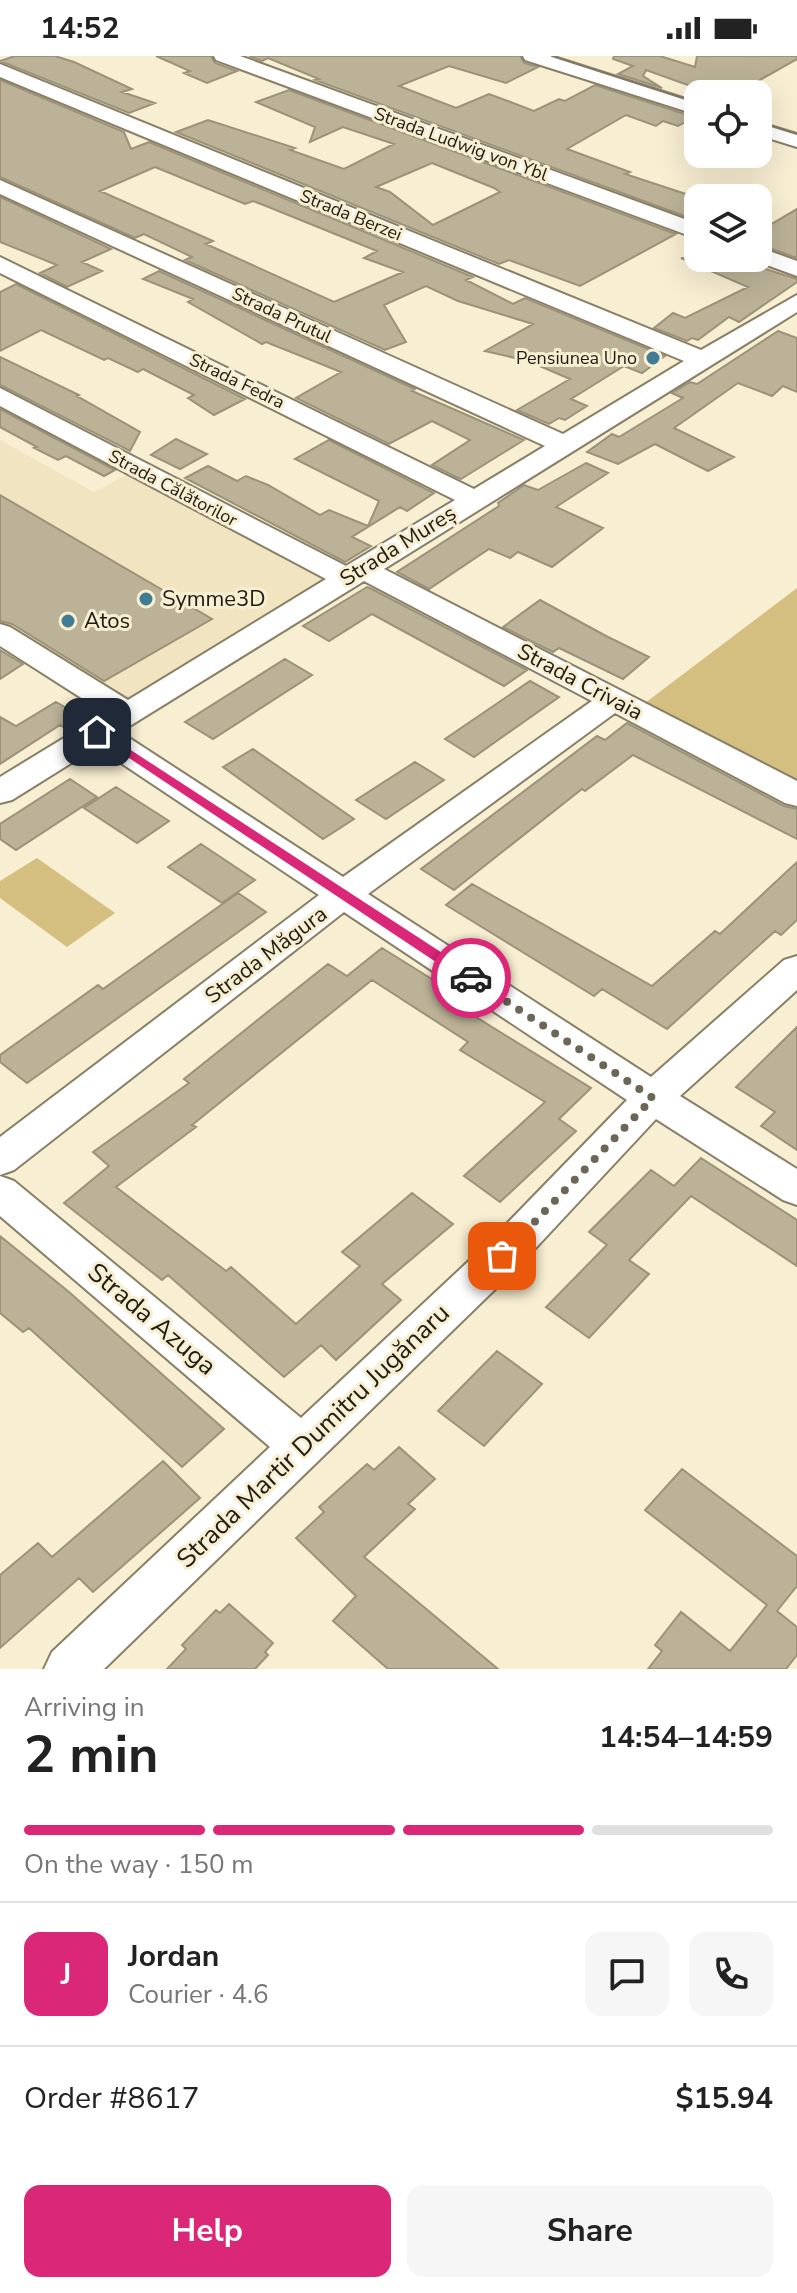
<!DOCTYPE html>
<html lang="en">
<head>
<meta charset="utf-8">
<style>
	body { margin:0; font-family:"Nunito Sans",sans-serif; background:#f6f6f6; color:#222; height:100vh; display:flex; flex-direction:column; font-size:30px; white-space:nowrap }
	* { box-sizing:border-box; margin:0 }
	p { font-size:26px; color:#767676 }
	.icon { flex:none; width:44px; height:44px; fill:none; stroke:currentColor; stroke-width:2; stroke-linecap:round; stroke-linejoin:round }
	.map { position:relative; height:1613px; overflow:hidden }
	.panel { display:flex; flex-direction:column; background:#fff; flex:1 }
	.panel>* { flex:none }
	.controls { position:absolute; left:684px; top:24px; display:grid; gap:16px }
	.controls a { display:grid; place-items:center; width:88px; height:88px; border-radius:16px; background:#fff; box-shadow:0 8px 32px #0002; font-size:40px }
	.pin { position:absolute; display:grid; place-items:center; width:68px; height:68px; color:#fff; margin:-34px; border-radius:16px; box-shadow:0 4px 12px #0006 }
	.courier { position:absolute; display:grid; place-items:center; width:80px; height:80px; margin:-40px; border:6px solid #db2777; border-radius:50%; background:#fff; color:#222; box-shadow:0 2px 10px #0007 }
	.head em { font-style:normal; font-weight:700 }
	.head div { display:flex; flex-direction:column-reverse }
	.head { display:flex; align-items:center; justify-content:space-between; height:136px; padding:0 24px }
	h1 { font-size:52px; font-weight:700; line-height:60px }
	.bar { display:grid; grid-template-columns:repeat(4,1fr); gap:12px 8px; align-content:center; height:96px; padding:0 24px }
	.bar i { height:10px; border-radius:6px; background:#e0e0e0 }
	.bar .active { background:#db2777 }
	.bar p { grid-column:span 4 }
	.line { display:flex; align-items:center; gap:20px; padding:0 24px; border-top:2px solid #e0e0e0 }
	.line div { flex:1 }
	.round { display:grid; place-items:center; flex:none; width:84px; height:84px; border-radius:16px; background:#f6f6f6 }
	.action { display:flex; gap:16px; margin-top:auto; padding:16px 24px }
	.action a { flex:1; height:92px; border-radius:16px; background:#db2777; color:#fff; font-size:32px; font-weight:700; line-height:92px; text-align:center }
	.action a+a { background:#f6f6f6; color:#222 }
	.status { display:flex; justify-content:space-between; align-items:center; height:56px; padding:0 40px; background:#fff; direction:ltr }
	.status svg { height:22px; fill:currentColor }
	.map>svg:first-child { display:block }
	.built { fill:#f0e4c1 }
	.green { fill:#d4be80 }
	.building { fill:#bbb297; stroke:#9c9279; stroke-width:2; fill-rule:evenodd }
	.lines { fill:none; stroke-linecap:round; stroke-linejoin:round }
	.minor-casing { stroke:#887f66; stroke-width:4 }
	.minor { fill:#fff; fill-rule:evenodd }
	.tram { stroke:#807968; stroke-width:2 }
	.route { fill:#db2777 }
	.done { stroke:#6c6656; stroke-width:8; stroke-dasharray:0 14.4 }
	.poi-dot { fill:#407d94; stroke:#f8eed2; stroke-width:3 }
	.labels { text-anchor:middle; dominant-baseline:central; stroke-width:6; stroke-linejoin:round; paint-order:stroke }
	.far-street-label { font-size:18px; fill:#201c13; stroke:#f8eed2 }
	.far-poi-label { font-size:18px; fill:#201c13; stroke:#f8eed2; text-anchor:end }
	.street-label { font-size:22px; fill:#201c13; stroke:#f8eed2 }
	.poi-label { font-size:22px; fill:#201c13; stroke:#f8eed2; text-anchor:start }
	.near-street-label { font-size:26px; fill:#201c13; stroke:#f8eed2 }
</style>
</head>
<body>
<div class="status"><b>14:52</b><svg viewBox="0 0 49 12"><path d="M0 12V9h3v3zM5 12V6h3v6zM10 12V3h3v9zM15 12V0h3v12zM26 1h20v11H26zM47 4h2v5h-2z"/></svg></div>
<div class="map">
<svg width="797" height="1613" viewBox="0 0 797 1613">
	<rect width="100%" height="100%" fill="#f8eed2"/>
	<path class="built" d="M0 384 94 436 132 416 335 526 133 650 0 567Z"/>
	<path class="green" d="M797 532V728L645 647Z
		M37 802 115 857 67 891 0 842V825Z"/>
	<path class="building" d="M15 0H55L74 6 132 33 122 36 155 47 129 57 0 5Z
		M156 0H211L215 7 237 15 207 27 184 17 190 15Z
		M249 0H520L524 7 538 11 506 27 449 10 399 30 456 52 489 38 534 55 559 43 565 45 595 29 694 61 678 70 663 65 656 70 626 59 567 93 630 116 625 118 692 140 688 142 698 145V165L315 24 319 23 268 2 262 5Z
		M614 0H660L695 11 697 0H797V3L735 38H713L646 14 643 20 662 32 618 18 633 10 613 3Z
		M0 24 124 76 131 93 149 86 473 221 466 224 513 248 525 242 665 300 642 317 624 310 571 343 587 350 565 364 559 362 549 368 517 354 570 323 528 305 485 295 533 268 458 245 426 230 384 249 406 286 385 294 185 204 192 201 144 178 135 182 0 121ZM155 111 245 148 253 145 266 150 377 195 364 202 403 216 334 246 206 188 213 185 100 135Z
		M289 34 676 178 580 230 509 204 499 208 176 76 208 64 295 92 290 94 344 113 394 88 343 71 310 86 315 71 256 46ZM432 107 494 132 500 136 433 169 390 136 376 131Z
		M0 141 111 193 82 206 102 215 67 231 40 217 57 209 0 186Z
		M797 153V202L758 188V176Z
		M681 202H731L797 223V226L739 266 729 261 698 284 692 282 687 285 654 272 673 257 685 262 748 231Z
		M159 215 415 333 412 335 524 384 461 423 456 421 432 409 470 384 432 365 389 388 296 342 341 316 266 286 262 288 188 246 193 243 143 223Z
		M16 228 245 343 214 359 188 342 194 339 143 313 138 316 108 302 104 304 41 274 0 295V236Z
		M778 275 797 282V336L783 330 772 340 738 327 674 372 734 401 708 415 655 388 618 408 587 396 612 378 619 381 683 342 672 337 690 326 697 328Z
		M0 301 79 339 77 340 140 376 130 395 0 329Z
		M0 353 115 414 104 420 66 400 58 404 34 392 37 391 0 371Z
		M176 383 207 398 180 413 151 399Z
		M329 384 434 437 407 455 400 451 352 481 371 490 345 506 185 422 208 410 237 425 246 420 268 429 320 459 329 454 368 470 379 445 295 403Z
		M586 407 608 417 556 451 603 472 552 511 518 496 510 502 489 493 429 533 397 516 499 450 498 447 524 429 538 434Z
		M0 439 212 563 104 625 12 568 0 565Z
		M367 531 372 533 527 614 504 630 372 558 329 585 303 570Z
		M540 544 606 580 649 601 623 623 559 592 553 596 503 571Z
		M0 594 23 608 0 623Z
		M285 603 312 619 213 683 185 666Z
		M530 625 559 641 474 701 445 683Z
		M56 646 88 664 70 675 60 669 0 708V661L16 670Z
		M627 667 784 750 797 753V783L633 699 585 735 582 733 454 834 421 813 597 680 605 684Z
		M253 693 354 763 323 783 223 711Z
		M415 706 444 724 386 763 356 744Z
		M70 723 97 741 16 794 0 783V768Z
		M116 731 169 765 137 787 84 752Z
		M201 788 255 824 222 847 168 811Z
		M797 806V864L781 879 775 875 667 973 602 933 594 940 446 849 472 828 652 930 715 875 720 878Z
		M238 837 266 856 27 1027 0 1006V999L98 929 103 933Z
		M382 892 478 952 471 958 591 1032 559 1063 576 1075 500 1146 464 1120 545 1046 460 994 468 986 372 924 192 1069 196 1071 116 1131 226 1215 231 1211 296 1268 360 1210 342 1196 412 1137 453 1168 382 1228 401 1244 336 1304 321 1289 284 1321 168 1219 162 1224 64 1147 109 1110 93 1096 189 1027 184 1023 270 954 328 908 347 920Z
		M797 971V1094L761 1070 775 1056 736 1031Z
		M701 1102 797 1164V1210L691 1140 629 1204 649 1218 589 1282 546 1251 607 1189 589 1176 651 1114 674 1130Z
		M0 1180 69 1236 224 1373 182 1411 29 1272 23 1276 0 1257Z
		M497 1295 542 1328 484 1390 438 1355Z
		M399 1391 435 1423 408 1448 415 1453 364 1501 498 1613H388L333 1565 356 1540 296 1482 324 1456 319 1451 367 1408 374 1414Z
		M163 1405 200 1442 93 1536 79 1522 0 1592V1519L38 1487 52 1501Z
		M682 1413 797 1500V1530L777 1555 797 1571V1599L786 1613H648L662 1595 655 1589 681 1556 730 1595 767 1549 645 1454Z
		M229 1548 273 1587 265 1596 268 1599 255 1613H167L186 1593 182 1589 216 1554 220 1557Z"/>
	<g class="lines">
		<g class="minor-casing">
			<path id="minor" d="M214 0H240L698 168V183L216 4Z
				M523 0H551L698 47V59L525 4Z
				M0 8 701 294 797 239V256L384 513 797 725V750L785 747 615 657 368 838 651 1021 784 904 797 900V934L680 1040 797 1113V1149L783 1144 656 1063 517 1212 104 1613H44L52 1596 270 1391 0 1160V1120L14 1125 301 1362 487 1188 627 1044 344 856 14 1114 0 1119V1081L319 839 97 691 12 744 0 747V721L105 657 0 590V568L10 571 128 644 326 523 0 350V332L346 510 455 444 0 217V201L474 433 545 390 0 138V124L563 378 684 305 0 21ZM364 525 592 645 343 821 120 676Z
				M758 66 797 78V91L758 79Z
				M758 191 797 205V220L750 203 758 202Z"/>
		</g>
		<use href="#minor" class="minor"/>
		<path class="tram" d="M552 0 698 47
			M758 66 797 78"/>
	</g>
	<path class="route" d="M97 672 476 919V926H466L93 678V673Z"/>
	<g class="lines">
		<path class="done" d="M471 922 653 1042 502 1200"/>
	</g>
	<g class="poi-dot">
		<circle cx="653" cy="302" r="8"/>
		<circle cx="146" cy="543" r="8"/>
		<circle cx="68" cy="565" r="8"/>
	</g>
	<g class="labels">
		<g class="far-street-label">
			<text transform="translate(461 88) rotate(20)">Strada Ludwig von Ybl</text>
			<text transform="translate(351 159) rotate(22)">Strada Berzei</text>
			<text transform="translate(282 259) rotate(25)">Strada Prutul</text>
			<text transform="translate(237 325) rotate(26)">Strada Fedra</text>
			<text transform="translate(173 432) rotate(28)">Strada Călătorilor</text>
		</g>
		<g class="far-poi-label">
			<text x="637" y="302">Pensiunea Uno</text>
		</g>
		<g class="street-label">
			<text transform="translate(398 490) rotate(-32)">Strada Mureș</text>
			<text transform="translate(580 626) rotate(28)">Strada Crivaia</text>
			<text transform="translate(266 899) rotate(-37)">Strada Măgura</text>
		</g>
		<g class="poi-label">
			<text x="162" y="543">Symme3D</text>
			<text x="84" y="565">Atos</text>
		</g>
		<g class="near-street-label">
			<text transform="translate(152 1263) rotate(40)">Strada Azuga</text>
			<text transform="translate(313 1380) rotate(-44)">Strada Martir Dumitru Jugănaru</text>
		</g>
	</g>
</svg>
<div class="controls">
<a><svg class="icon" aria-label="locate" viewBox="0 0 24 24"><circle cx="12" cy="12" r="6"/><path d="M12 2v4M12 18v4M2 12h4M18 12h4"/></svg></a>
<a><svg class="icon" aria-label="layers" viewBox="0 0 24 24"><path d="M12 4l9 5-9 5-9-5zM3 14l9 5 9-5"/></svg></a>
</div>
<div class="pin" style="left:502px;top:1200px;background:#ea580c"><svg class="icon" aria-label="bag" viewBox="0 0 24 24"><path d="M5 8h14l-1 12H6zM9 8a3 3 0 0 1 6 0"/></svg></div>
<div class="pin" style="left:97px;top:676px;background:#1f2937"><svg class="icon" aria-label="home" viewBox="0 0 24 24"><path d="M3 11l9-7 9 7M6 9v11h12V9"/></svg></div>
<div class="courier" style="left:471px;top:922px"><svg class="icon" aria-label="car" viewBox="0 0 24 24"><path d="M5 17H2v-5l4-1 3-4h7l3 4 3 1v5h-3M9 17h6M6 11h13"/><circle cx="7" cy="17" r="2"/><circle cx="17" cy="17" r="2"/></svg></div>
</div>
<section class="panel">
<div class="head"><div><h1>2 min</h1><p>Arriving in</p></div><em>14:54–14:59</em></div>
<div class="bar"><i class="active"></i><i class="active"></i><i class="active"></i><i></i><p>On the way · 150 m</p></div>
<div class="line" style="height:144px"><b class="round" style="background:#db2777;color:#fff">J</b><div><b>Jordan</b><p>Courier · 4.6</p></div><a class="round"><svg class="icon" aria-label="chat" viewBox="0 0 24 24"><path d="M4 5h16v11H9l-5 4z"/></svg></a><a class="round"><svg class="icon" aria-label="phone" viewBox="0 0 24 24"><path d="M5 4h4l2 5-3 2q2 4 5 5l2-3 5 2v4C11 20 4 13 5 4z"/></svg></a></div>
<div class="line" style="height:104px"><div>Order #8617</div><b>$15.94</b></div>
<div class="action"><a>Help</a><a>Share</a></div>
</section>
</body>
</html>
